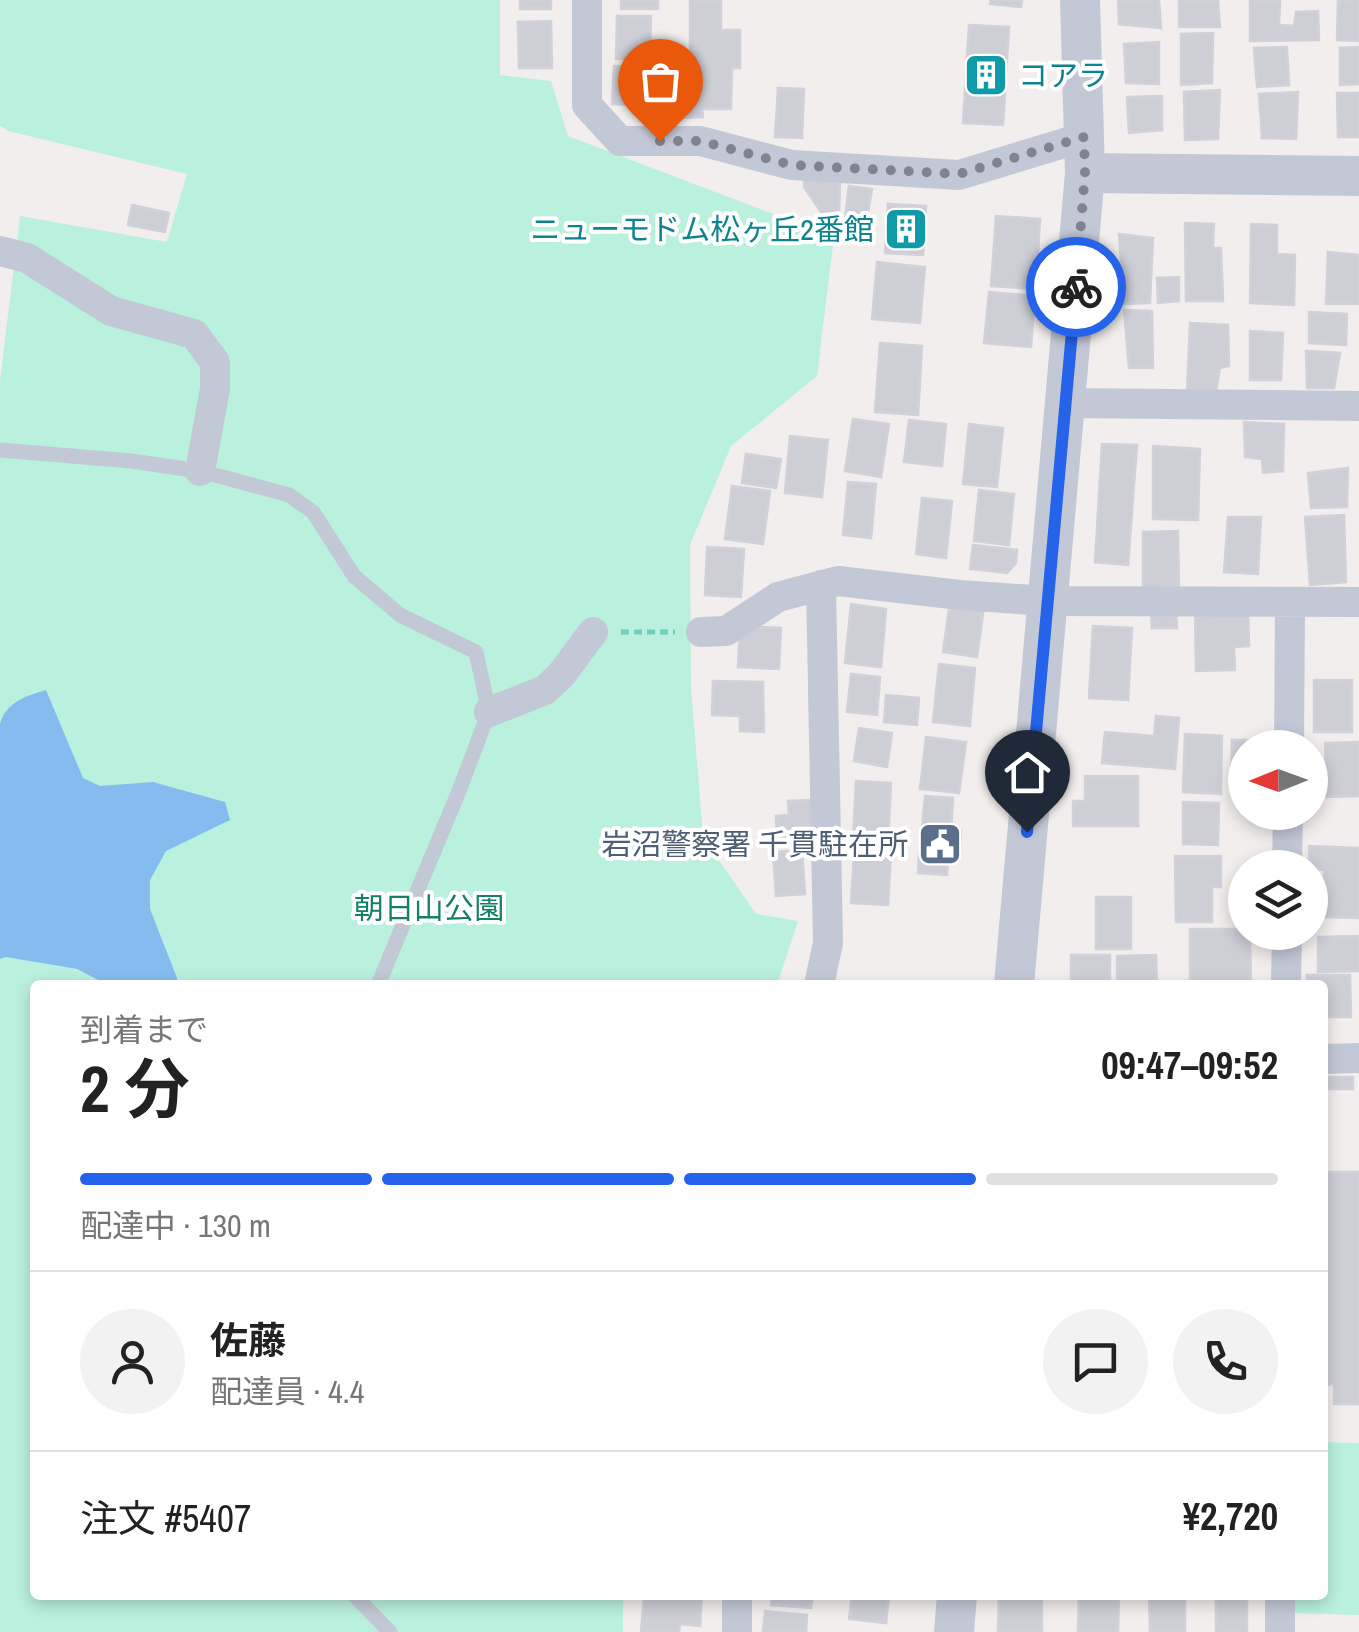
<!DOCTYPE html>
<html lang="ja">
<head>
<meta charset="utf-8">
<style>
	body { margin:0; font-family:"Archivo Narrow","Noto Sans JP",sans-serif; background:#f2f2f2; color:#222; height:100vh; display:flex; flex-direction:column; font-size:38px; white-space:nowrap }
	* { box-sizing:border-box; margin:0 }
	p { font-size:32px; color:#767676 }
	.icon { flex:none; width:55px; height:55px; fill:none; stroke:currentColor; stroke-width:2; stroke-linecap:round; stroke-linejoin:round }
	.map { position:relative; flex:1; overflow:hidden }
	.drawer { position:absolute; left:30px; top:980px; width:1298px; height:620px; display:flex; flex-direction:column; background:#fff; border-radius:10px; box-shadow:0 5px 15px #0003 }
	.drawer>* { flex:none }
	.needle { width:65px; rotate:269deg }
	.fabs { position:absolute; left:1228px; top:730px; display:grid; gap:20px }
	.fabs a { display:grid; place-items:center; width:100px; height:100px; border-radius:50%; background:#fff; box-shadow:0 5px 15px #0003; font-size:50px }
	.pin { position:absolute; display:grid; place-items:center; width:85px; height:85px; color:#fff; margin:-102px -42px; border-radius:50% 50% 50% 0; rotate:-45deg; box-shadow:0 0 10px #0007 }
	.pin .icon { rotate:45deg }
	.courier { position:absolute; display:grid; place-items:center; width:100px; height:100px; margin:-50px; border:8px solid #2563eb; border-radius:50%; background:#fff; color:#222; box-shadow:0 2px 12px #0007 }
	.headline em { font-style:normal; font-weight:700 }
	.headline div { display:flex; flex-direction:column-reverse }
	.headline { display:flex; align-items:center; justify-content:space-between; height:170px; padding:0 50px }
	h1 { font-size:65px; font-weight:700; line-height:75px }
	.bar { display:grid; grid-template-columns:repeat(4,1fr); gap:15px 10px; align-content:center; height:120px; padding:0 50px }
	.bar i { height:12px; border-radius:8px; background:#e0e0e0 }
	.bar .active { background:#2563eb }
	.bar p { grid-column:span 4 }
	.line { display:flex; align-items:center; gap:25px; padding:0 50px; border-top:2px solid #e0e0e0 }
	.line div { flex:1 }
	.round { display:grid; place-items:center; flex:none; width:105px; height:105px; border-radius:52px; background:#f2f2f2 }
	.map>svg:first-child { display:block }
	.green { fill:#baf0de }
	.water { fill:#85bcef }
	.building { fill:#cdced6; stroke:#d1d1da; stroke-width:2.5 }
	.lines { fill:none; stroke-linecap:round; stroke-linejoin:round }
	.path { stroke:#70d0bb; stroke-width:5; stroke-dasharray:8 5; stroke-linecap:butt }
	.service { stroke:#c3c8d6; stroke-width:15 }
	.minor { stroke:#c3c8d6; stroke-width:30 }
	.tertiary { stroke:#c3c8d6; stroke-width:40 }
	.done { stroke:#81848f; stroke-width:10; stroke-dasharray:0 18 }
	.route { stroke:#2563eb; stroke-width:12 }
	.labels { text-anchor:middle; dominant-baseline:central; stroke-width:8; stroke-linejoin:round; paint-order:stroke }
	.culture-label { font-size:30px; fill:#0d838f; stroke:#fff; text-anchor:start }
	.service-label { font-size:30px; fill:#4e5e75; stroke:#fff; text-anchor:end }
	.park-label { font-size:30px; fill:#138067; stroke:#fff }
</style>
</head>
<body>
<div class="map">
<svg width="1359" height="1632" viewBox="0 0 1359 1632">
	<rect width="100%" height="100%" fill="#f1eeed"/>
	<path class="green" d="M0 0H500V75L551 81 568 136 834 237 817 376 731 446 690 545 691 687 703 837 756 914 798 921 777 985H35V1595H623V1632H0V381L20 216 167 242 187 174 8 131 0 126Z
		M1323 1442 1359 1443V1615L1289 1613 1290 1595H1322Z"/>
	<path class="water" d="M46 690 83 778 100 786 153 782 225 802 230 820 166 851 150 880V909L177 978V985H108L77 969 6 957 0 959V724C6 702 26 696 46 690Z"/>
	<path class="building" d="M520 0H551V9H520Z
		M621 0H658V9H621Z
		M690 0H721V30H740V68H732L731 109H702L703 117 680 118V62L690 61Z
		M991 0H1022L1021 7 990 4Z
		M1118 0H1159L1161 28 1119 24Z
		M1179 0H1218L1220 27H1179Z
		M1250 0H1280L1279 25 1294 26 1296 12 1318 11 1319 40 1250 41Z
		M1338 0H1359V41L1337 40Z
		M617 16H651L650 59H616Z
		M551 21 552 68H519L518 22Z
		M969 25 1009 27 1003 125 963 123Z
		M1213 33 1212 83 1181 85V34Z
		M1159 42V84L1126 83 1124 44Z
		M1287 47 1289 85 1257 87 1254 48Z
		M1359 47V84L1340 85V48Z
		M614 66 647 68 646 106 612 104Z
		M778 88 804 89 802 138 775 137Z
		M1220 90 1218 139 1185 140 1184 92Z
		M1298 92 1296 139 1262 138 1259 94Z
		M1337 93H1359V137H1338Z
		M1162 96V130L1129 133 1127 97Z
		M804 180 840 182 839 216 823 215 804 187Z
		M849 186 872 189 866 223 845 219Z
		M888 204 926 206 923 255 885 253Z
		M132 205 169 213 165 232 128 225Z
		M996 216 1040 219 1036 289 991 286Z
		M1185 223 1214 224 1213 248H1221L1223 301H1186Z
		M1251 224 1277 225V254L1295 255 1294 305 1250 303Z
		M1119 234 1153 238 1150 303 1124 304Z
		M1328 252 1359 255V304H1326Z
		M877 262 925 267 920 323 872 319Z
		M1179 277V301L1158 303 1157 278Z
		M989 292 1035 296 1031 347 984 343Z
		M1124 310 1152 311 1153 368H1129Z
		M1309 312 1347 314 1346 345 1309 343Z
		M1190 323 1228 325 1229 366 1220 368 1216 392 1187 389Z
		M1250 331 1283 333 1281 380H1250Z
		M880 343 922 346 918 415 875 412Z
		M1306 351 1340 353 1334 388H1307Z
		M853 419 889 424 881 477 845 471Z
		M909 420 946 424 942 466 904 462Z
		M1244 422 1284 424 1283 471 1263 473 1262 459 1245 457Z
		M969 424 1003 428 997 487 963 484Z
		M790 436 828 440 822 497 785 493Z
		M1102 444 1137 445 1128 565 1095 562Z
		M1153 446 1200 449 1198 520 1153 519Z
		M746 454 781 459 776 488 742 483Z
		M1348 468 1347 507 1311 508 1308 473Z
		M848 482 876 484 871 538 843 535Z
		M732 486 770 491 763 544 725 539Z
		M979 490 1014 494 1009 545 974 541Z
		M922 498 952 501 946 558 916 554Z
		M1344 515 1346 582 1310 585 1305 517Z
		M1228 517H1261L1258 574 1224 572Z
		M1178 531 1179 587H1143V532Z
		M973 545 1017 550 1016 563 1007 573 970 569Z
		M707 547 744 549 741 597 705 595Z
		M950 602 984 607 977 657 943 652Z
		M851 604 886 609 881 667 845 663Z
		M1248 607 1249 646 1234 647 1235 670 1196 671 1195 608Z
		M1176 610 1177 628H1152L1151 611Z
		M740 626 781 628 779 669 738 667Z
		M1093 626 1132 628 1128 700 1089 698Z
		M939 664 975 668 970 726 933 722Z
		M851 674 880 677 877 715 847 712Z
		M1314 680H1352V732H1314Z
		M713 681 763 682 764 732 740 731V716L712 715Z
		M886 695 919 698 917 725 884 722Z
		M1156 716 1179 718 1175 769 1102 763 1105 732 1154 736Z
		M859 728 892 733 887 767 854 761Z
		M1185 734 1222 736 1221 794 1183 792Z
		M926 737 966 742 959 793 920 789Z
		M1232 740H1275V748H1245V782H1231Z
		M1359 742V796L1327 797 1325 743Z
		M1085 776H1138V826H1073V801H1085Z
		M856 781 891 783 888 842 853 840Z
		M925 796 953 798 951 830 961 831 960 854 920 851Z
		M811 800 812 844 777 846 776 816 789 815 788 801Z
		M1183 802 1219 803 1218 845 1183 844Z
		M1309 846 1359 848V918L1322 917 1324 870 1309 868Z
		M802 850 805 894 776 896 773 852Z
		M854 852 891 854 888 905 851 903Z
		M919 855 948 859 947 875 918 873Z
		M1175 856H1221V887H1212V922H1176Z
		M1096 897H1131V949H1096Z
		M1190 929H1245V932H1250L1251 985H1190Z
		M1359 936V971L1318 972V937Z
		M1071 955H1110V985H1071Z
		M1156 955 1157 985H1117V956Z
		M1307 975H1350L1351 1017H1322V985H1306Z
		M1322 1077H1353V1089H1322Z
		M1324 1172H1359V1404H1334V1384L1324 1385Z
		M644 1595H702L700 1626 680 1624 679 1632H641Z
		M772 1595H813L811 1608 771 1605Z
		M852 1595H889L886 1623 849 1619Z
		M999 1595H1042V1632H998Z
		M1079 1595H1119L1118 1632H1078Z
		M1149 1595H1185V1632H1150Z
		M1216 1595H1247V1632H1216Z
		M765 1611 807 1615 806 1632H763Z"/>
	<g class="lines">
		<path class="path" d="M621 632H675"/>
		<path class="service" d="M0 450 131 461 200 471 289 495 313 512 354 576 400 615 476 652 489 712 459 791 378 985
			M354 1595 390 1632"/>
		<path class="minor" d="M587 0V105L620 141H700L792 165 959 175 1084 137
			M0 251 27 258 111 311 194 334 215 362V389L200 471
			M1065 403 1359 406
			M701 632 726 631 778 597 838 581 960 595 1047 601 1359 602
			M489 712 545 690 561 675 593 632
			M1289 748 1290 604
			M1287 868 1288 812
			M819 985 828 943 821 585
			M1286 985 1287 932
			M1322 1059 1359 1058
			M737 1595V1632
			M1280 1632V1595"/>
		<path class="tertiary" d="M1085 173 1359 176
			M1014 985 1085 173 1080 0
			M954 1632 957 1595"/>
	</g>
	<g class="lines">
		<path class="done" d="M660 141H700L792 165 959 174 1084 137 1085 173 1076 287"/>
		<path class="route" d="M1027 832 1076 287"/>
	</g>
	<defs>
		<g id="building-square" transform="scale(2.25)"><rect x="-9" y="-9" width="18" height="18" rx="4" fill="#0f9aa8" stroke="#fff"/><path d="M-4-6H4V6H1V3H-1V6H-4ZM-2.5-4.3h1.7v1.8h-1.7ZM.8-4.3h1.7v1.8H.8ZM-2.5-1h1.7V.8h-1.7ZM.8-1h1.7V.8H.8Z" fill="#fff"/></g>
		<g id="civic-square" transform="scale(2.25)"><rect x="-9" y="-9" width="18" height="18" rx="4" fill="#5c6f8a" stroke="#fff"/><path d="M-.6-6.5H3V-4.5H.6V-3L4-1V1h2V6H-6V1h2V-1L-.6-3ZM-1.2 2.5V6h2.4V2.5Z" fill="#fff"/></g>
	</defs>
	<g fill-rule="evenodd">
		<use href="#building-square" x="986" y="75"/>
		<use href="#building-square" x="906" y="229"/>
		<use href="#civic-square" x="940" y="844"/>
	</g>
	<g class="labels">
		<g class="culture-label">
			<text x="1018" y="75">コアラ</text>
			<text x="874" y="229" text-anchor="end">ニューモドム松ヶ丘2番館</text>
		</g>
		<g class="service-label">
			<text x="908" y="844">岩沼警察署 千貫駐在所</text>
		</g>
		<g class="park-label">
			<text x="429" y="908">朝日山公園</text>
		</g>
	</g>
</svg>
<div class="fabs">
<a><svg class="needle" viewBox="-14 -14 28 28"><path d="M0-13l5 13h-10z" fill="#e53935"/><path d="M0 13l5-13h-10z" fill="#767676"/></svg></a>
<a><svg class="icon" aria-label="layers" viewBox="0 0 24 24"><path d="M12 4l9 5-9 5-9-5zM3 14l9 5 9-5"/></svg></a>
</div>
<div class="pin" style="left:660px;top:141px;background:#ea580c"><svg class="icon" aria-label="bag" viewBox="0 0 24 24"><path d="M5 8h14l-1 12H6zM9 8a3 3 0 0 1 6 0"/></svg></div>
<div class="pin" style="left:1027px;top:832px;background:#1f2937"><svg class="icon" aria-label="home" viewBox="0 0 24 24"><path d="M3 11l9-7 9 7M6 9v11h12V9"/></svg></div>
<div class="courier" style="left:1076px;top:287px"><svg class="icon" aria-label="bike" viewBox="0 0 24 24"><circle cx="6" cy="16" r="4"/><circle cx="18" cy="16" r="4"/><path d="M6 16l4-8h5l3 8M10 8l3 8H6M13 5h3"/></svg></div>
<section class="drawer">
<div class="headline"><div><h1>2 分</h1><p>到着まで</p></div><em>09:47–09:52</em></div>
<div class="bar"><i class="active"></i><i class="active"></i><i class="active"></i><i></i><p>配達中 · 130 m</p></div>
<div class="line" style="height:180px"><a class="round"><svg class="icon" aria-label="person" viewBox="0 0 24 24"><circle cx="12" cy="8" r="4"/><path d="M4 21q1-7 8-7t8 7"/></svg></a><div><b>佐藤</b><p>配達員 · 4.4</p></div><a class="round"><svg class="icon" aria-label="chat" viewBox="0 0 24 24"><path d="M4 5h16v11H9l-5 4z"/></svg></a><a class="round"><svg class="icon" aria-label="phone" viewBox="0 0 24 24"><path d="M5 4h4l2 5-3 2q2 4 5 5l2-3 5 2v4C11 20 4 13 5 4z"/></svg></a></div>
<div class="line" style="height:130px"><div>注文 #5407</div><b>¥2,720</b></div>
</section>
</div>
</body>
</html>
